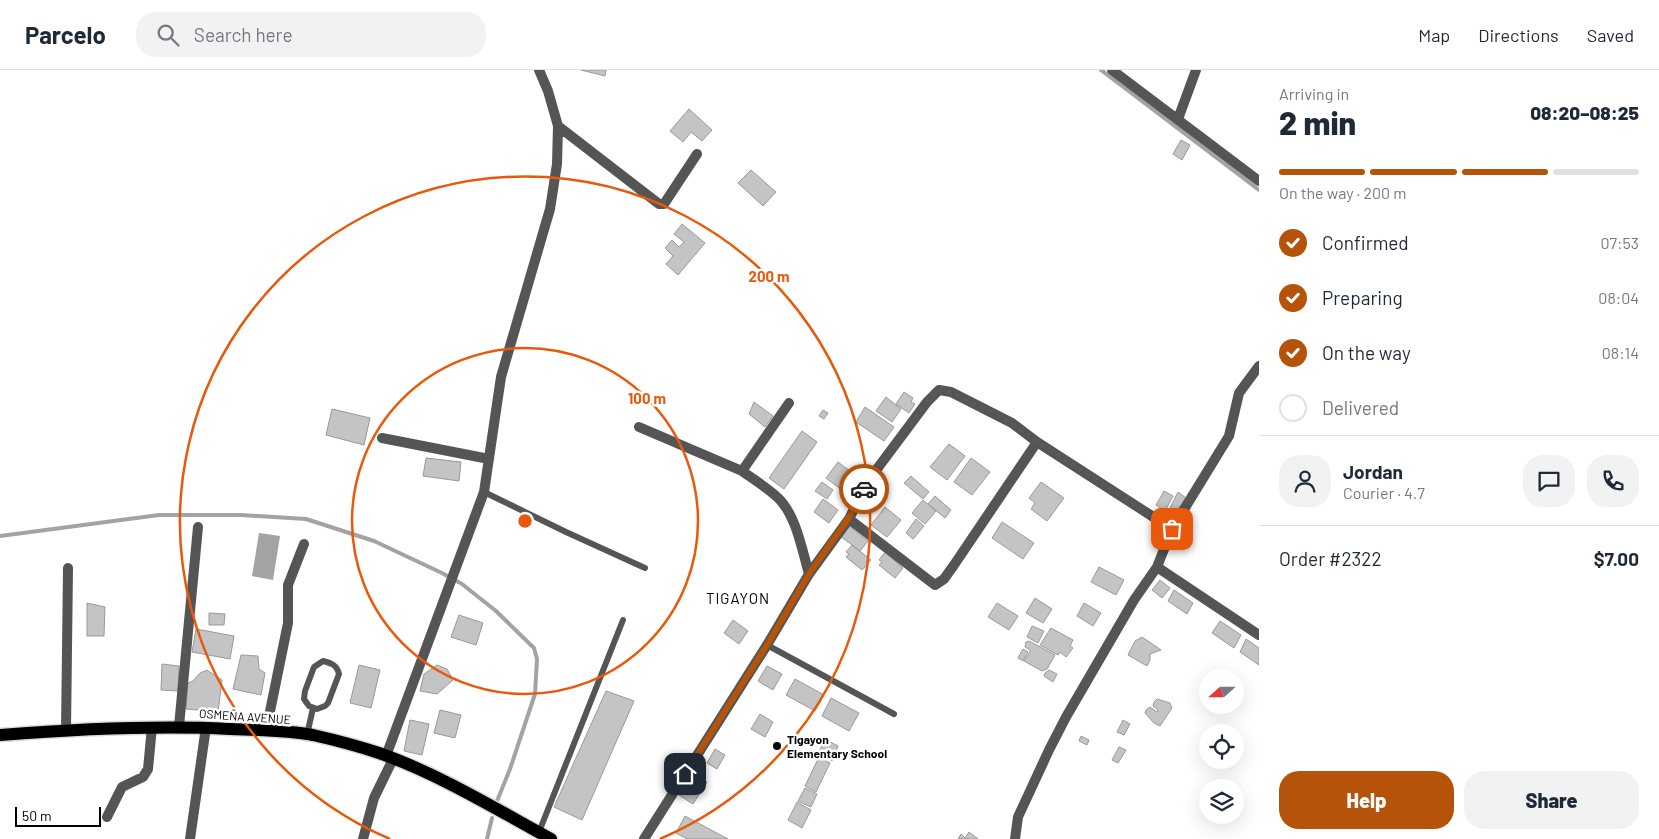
<!DOCTYPE html>
<html lang="en">
<head>
<meta charset="utf-8">
<style>
	body { margin:0; font-family:Barlow,sans-serif; background:#f2f2f3; color:#1f2937; height:100vh; display:flex; flex-direction:column; font-size:19px; white-space:nowrap }
	* { box-sizing:border-box; margin:0 }
	p { font-size:16px; color:#747a83 }
	.icon { flex:none; width:28px; height:28px; fill:none; stroke:currentColor; stroke-width:2; stroke-linecap:round; stroke-linejoin:round }
	.map { position:relative; flex:1; overflow:hidden }
	.details { display:flex; flex-direction:column; background:#fff; width:400px }
	.details>* { flex:none }
	.needle { width:32px; rotate:249deg }
	.tools { position:absolute; left:1199px; top:599px; display:grid; gap:10px }
	.tools a { display:grid; place-items:center; width:45px; height:45px; border-radius:50%; background:#fff; box-shadow:0 5px 20px #0002; font-size:25px }
	.scale { position:absolute; left:15px; bottom:12px; width:86px; box-sizing:border-box; padding-left:5px; border:2px solid #000; border-top:0; font-size:14px; line-height:18px; white-space:nowrap; color:#000; -webkit-text-stroke:4px #fff; paint-order:stroke }
	.pin { position:absolute; display:grid; place-items:center; width:42px; height:42px; color:#fff; margin:-21px; border-radius:10px; box-shadow:0 2px 8px #0006 }
	.courier { position:absolute; display:grid; place-items:center; width:50px; height:50px; margin:-25px; border:4px solid #b45309; border-radius:50%; background:#fff; color:#222; box-shadow:0 1px 6px #0007 }
	.overview em { font-style:normal; font-weight:800 }
	.overview div { display:flex; flex-direction:column-reverse }
	.overview { display:flex; align-items:center; justify-content:space-between; height:85px; padding:0 20px }
	h1 { font-size:32px; font-weight:800; line-height:38px }
	.bar { display:grid; grid-template-columns:repeat(4,1fr); gap:8px 5px; align-content:center; height:60px; padding:0 20px }
	.bar i { height:6px; border-radius:4px; background:#e0e1e3 }
	.bar .selected { background:#b45309 }
	.bar p { grid-column:span 4 }
	.line { display:flex; align-items:center; gap:12px; padding:0 20px; border-top:1px solid #e0e1e3 }
	.line div { flex:1 }
	.round { display:grid; place-items:center; flex:none; width:52px; height:52px; border-radius:20px; background:#f2f2f3 }
	ol { padding:0 20px; list-style:none }
	li { display:flex; align-items:center; gap:15px; height:55px }
	li p { margin-inline-start:auto }
	li .icon { padding:5px; border-radius:50%; background:#b45309; color:#fff; stroke-width:4 }
	li:last-child { color:#747a83 }
	li i { width:28px; height:28px; border:2px solid #e0e1e3; border-radius:50% }
	.button { display:flex; gap:10px; margin-top:auto; padding:10px 20px }
	.button a { flex:1; height:58px; border-radius:20px; background:#b45309; color:#fff; font-size:20px; font-weight:800; line-height:58px; text-align:center }
	.button a+a { background:#f2f2f3; color:#1f2937 }
	header { display:flex; align-items:center; gap:30px; box-sizing:border-box; height:70px; padding:0 25px; background:#fff; border-bottom:1px solid #e0e1e3 }
	header strong { font-size:24px }
	nav { display:flex; gap:28px; margin-inline-start:auto; font-size:18px }
	.search { width:350px; height:45px; background:#f2f2f3; display:flex; align-items:center; gap:12px; box-sizing:border-box; padding:0 18px; border-radius:20px; color:#747a83; font-size:19px }
	main { display:flex; flex:1; min-height:0 }
	.map>svg:first-child { display:block }
	.water { fill:#a3a3a3 }
	.lines { fill:none; stroke-linecap:round; stroke-linejoin:round }
	.stream { stroke:#a3a3a3; stroke-width:4 }
	.building { fill:#c4c4c4; stroke:#999 }
	.primary-casing { stroke:#dbdbdb; stroke-width:15 }
	.service { stroke:#555; stroke-width:6 }
	.minor { stroke:#555; stroke-width:10 }
	.primary { stroke:#000; stroke-width:12 }
	.done { stroke:#595959; stroke-width:5; stroke-dasharray:0 9 }
	.route { stroke:#b45309; stroke-width:6 }
	.ring { fill:none; stroke:#e8590c; stroke-width:2.5 }
	.poi-dot { fill:#000; stroke:#fff; stroke-width:2 }
	.labels { text-anchor:middle; dominant-baseline:central; stroke-width:5; stroke-linejoin:round; paint-order:stroke }
	.street-label { font-size:12px; fill:#000; stroke:#fff }
	.poi-label { font-size:12px; font-weight:bold; fill:#000; stroke:#fff; text-anchor:start }
	.quarter-label { font-size:15px; letter-spacing:1px; fill:#000; stroke:#fff }
	.centre { fill:#e8590c; stroke:#fff; stroke-width:2.5 }
	.ring-label { font-size:15px; text-anchor:middle; font-weight:bold; fill:#e8590c; stroke:#fff; stroke-width:5; stroke-linejoin:round; paint-order:stroke }
</style>
</head>
<body>
<header>
<strong>Parcelo</strong>
<div class="search"><svg class="icon" aria-label="search" viewBox="0 0 24 24"><circle cx="10" cy="10" r="6"/><path d="M15 15l6 6"/></svg>Search here</div>
<nav><a>Map</a><a>Directions</a><a>Saved</a></nav>
</header>
<main>
<div class="map">
<svg width="1259" height="769" viewBox="0 0 1259 769">
	<rect width="100%" height="100%" fill="#fff"/>
	<path class="water" d="M259 463 280 466 273 510 252 506Z"/>
	<g class="lines">
		<path class="stream" d="M1101 0 1259 120
			M0 466 159 445H241L306 449 374 471 442 503 462 514 496 541 534 578 537 589 535 624 510 699 495 736
			M487 769 492 748"/>
	</g>
	<path class="building" d="M581 0H606L605 6Z
		M689 39 712 60 702 71 691 62 683 72 670 61Z
		M1181 70 1190 75 1182 90 1173 84Z
		M751 100 776 122 763 136 738 113Z
		M682 154 705 173 678 205 666 194 673 186 665 178 672 170 679 177 684 172 674 164Z
		M904 322 913 328 911 332 915 334 909 343 896 334Z
		M886 327 901 339 892 352 876 341Z
		M754 332 773 346 765 357 749 344Z
		M865 337 894 357 884 371 856 352Z
		M332 339 370 348 364 375 326 365Z
		M823 340 828 343 824 349 819 346Z
		M802 361 817 372 784 419 769 408Z
		M949 374 965 386 947 410 930 397Z
		M426 388 461 392 459 411 423 406Z
		M971 388 990 402 972 425 954 412Z
		M838 392 862 410 850 426 826 408Z
		M911 406 929 422 923 429 904 413Z
		M822 412 833 420 827 429 815 421Z
		M1041 412 1064 428 1047 451 1031 439 1035 433 1029 428Z
		M1164 421 1173 426 1165 441 1156 435Z
		M1178 422 1186 428 1173 448 1167 444Z
		M935 426 951 440 945 448 928 434Z
		M823 429 838 440 829 453 814 442Z
		M923 430 936 441 925 454 912 443Z
		M885 437 901 450 887 467 871 455Z
		M916 449 924 456 913 469 906 463Z
		M1002 452 1034 473 1023 489 992 468Z
		M848 455 868 471 860 481 840 466Z
		M852 475 871 490 862 500 846 487 849 484 846 482Z
		M885 482 903 498 895 508 879 495 882 492 879 490Z
		M1099 497 1124 510 1116 525 1091 512Z
		M1160 510 1170 518 1162 528 1152 520Z
		M1174 520 1193 533 1187 544 1168 531Z
		M1035 528 1052 539 1043 553 1026 543Z
		M87 533 105 537 104 566H87Z
		M997 533 1018 546 1009 560 988 547Z
		M1084 533 1101 543 1093 556 1077 546Z
		M209 543 225 544 224 555H209Z
		M459 545 483 553 476 575 451 567Z
		M733 550 748 561 739 574 724 563Z
		M1220 551 1241 565 1234 578 1212 563Z
		M1032 556 1044 561 1038 573 1027 567Z
		M1051 558 1073 570 1070 576 1073 578 1066 587 1060 582 1058 585 1040 575Z
		M196 559 234 566 230 589 192 582Z
		M1142 567 1161 580 1150 584V590L1147 596 1128 585 1135 571Z
		M1246 569 1259 578V595L1240 582Z
		M1029 571 1055 585 1047 599 1042 601 1024 591 1030 582V580L1025 577 1026 572Z
		M1023 579 1028 582 1023 591 1018 588Z
		M241 585 258 586 259 599 265 603 261 625 233 619Z
		M162 594 179 596 178 621 161 620Z
		M359 595 380 600 371 638 350 633Z
		M437 595 447 599 453 610 437 624 420 621 424 604Z
		M767 596 782 604 773 620 758 611Z
		M207 600 222 610 218 642 186 639 188 613 193 611 200 603Z
		M1049 600 1057 604 1053 612 1044 606 1045 603Z
		M795 609 824 625 815 641 786 625Z
		M606 621 634 631 582 750 554 737Z
		M831 628 859 643 849 661 822 646Z
		M1157 629 1170 633 1172 638 1160 656 1154 653 1145 643 1146 640 1150 637 1157 642 1158 640 1153 636 1154 632Z
		M440 640 461 645 455 668 434 663Z
		M760 644 773 652 765 667 751 659Z
		M410 650 429 654 422 685 404 681Z
		M1123 650 1130 654 1124 665 1117 662Z
		M1081 666 1089 670 1087 675 1079 671Z
		M825 669 838 676 832 691 818 684Z
		M1119 677 1126 680 1118 693 1112 690Z
		M715 679 725 685 717 699 707 693Z
		M819 687 830 693 816 722 805 716Z
		M694 703 707 712 693 734 679 725Z
		M805 718 817 724 811 737 798 731Z
		M797 732 811 740 802 758 788 750Z
		M685 746 728 769H687L676 763Z
		M969 762 978 769H958L961 764 965 768Z"/>
	<g class="lines">
		<g class="primary-casing">
			<path id="primary" d="M0 665C77 659 153 655 230 659 258 660 286 660 313 665 335 670 358 676 379 683 439 704 496 739 551 769"/>
		</g>
		<path class="service" d="M484 422 566 462 645 498
			M767 575 894 644
			M323 591C331 593 337 595 339 604L328 633 325 636 317 639 309 636 304 629 305 621 314 597Z
			M307 665 313 638
			M539 762 623 550"/>
		<path class="minor" d="M1112 0 1259 111
			M1178 49 1196 0
			M558 56 659 134H664L697 84
			M789 333 742 401C753 409 766 417 776 426 796 443 802 480 809 504
			M639 357 742 401
			M382 368 489 389
			M849 449 935 515 944 509 954 495 1037 372
			M1157 497 1259 565
			M179 656 198 457
			M66 660 68 498
			M266 661 288 553V515L304 474
			M386 686 484 422 501 307 550 139 557 94 558 56 548 21 539 0
			M107 747 122 717 143 707 148 699 152 657
			M190 769 206 657
			M363 769 374 728 393 689
			M644 769 767 575 809 504 849 449 868 411 927 332 939 320 951 322 1012 353 1037 372 1172 459
			M1015 769 1018 747 1049 680 1066 647 1134 530 1157 497 1172 459 1229 366 1239 323 1259 296"/>
		<use href="#primary" class="primary"/>
	</g>
	<g class="lines">
		<path class="done" d="M864 419 868 411 927 332 939 320 951 322 1012 353 1037 372 1172 459"/>
		<path class="route" d="M685 704 767 575 809 504 848 449 864 419"/>
	</g>
	<g class="ring">
		<circle cx="525" cy="451" r="173"/>
		<path d="M390 769A345 345 0 1 1 660 769"/>
	</g>
	<circle class="poi-dot" cx="777" cy="676" r="5"/>
	<g class="labels">
		<g class="street-label">
			<text transform="translate(245 646) rotate(4)">OSMEÑA AVENUE</text>
		</g>
		<g class="poi-label">
			<text x="787" y="669">Tigayon<tspan x="787" dy="14">Elementary School</tspan></text>
		</g>
		<g class="quarter-label">
			<text x="738" y="528">TIGAYON</text>
		</g>
	</g>
	<circle cx="525" cy="451" r="8" class="centre"/>
	<g class="ring-label">
		<text x="769" y="212">200 m</text>
		<text x="647" y="334">100 m</text>
	</g>
</svg>
<div class="tools">
<a><svg class="needle" viewBox="-14 -14 28 28"><path d="M0-13l5 13h-10z" fill="#e53935"/><path d="M0 13l5-13h-10z" fill="#747a83"/></svg></a>
<a><svg class="icon" aria-label="locate" viewBox="0 0 24 24"><circle cx="12" cy="12" r="6"/><path d="M12 2v4M12 18v4M2 12h4M18 12h4"/></svg></a>
<a><svg class="icon" aria-label="layers" viewBox="0 0 24 24"><path d="M12 4l9 5-9 5-9-5zM3 14l9 5 9-5"/></svg></a>
</div>
<div class="scale">50 m</div>
<div class="pin" style="left:1172px;top:459px;background:#ea580c"><svg class="icon" aria-label="bag" viewBox="0 0 24 24"><path d="M5 8h14l-1 12H6zM9 8a3 3 0 0 1 6 0"/></svg></div>
<div class="pin" style="left:685px;top:704px;background:#1f2937"><svg class="icon" aria-label="home" viewBox="0 0 24 24"><path d="M3 11l9-7 9 7M6 9v11h12V9"/></svg></div>
<div class="courier" style="left:864px;top:419px"><svg class="icon" aria-label="car" viewBox="0 0 24 24"><path d="M5 17H2v-5l4-1 3-4h7l3 4 3 1v5h-3M9 17h6M6 11h13"/><circle cx="7" cy="17" r="2"/><circle cx="17" cy="17" r="2"/></svg></div>
</div>
<section class="details">
<div class="overview"><div><h1>2 min</h1><p>Arriving in</p></div><em>08:20–08:25</em></div>
<div class="bar"><i class="selected"></i><i class="selected"></i><i class="selected"></i><i></i><p>On the way · 200 m</p></div>
<ol>
<li><svg class="icon" aria-label="check" viewBox="0 0 24 24"><path d="M5 12l5 5 9-10"/></svg>Confirmed<p>07:53</p></li>
<li><svg class="icon" aria-label="check" viewBox="0 0 24 24"><path d="M5 12l5 5 9-10"/></svg>Preparing<p>08:04</p></li>
<li><svg class="icon" aria-label="check" viewBox="0 0 24 24"><path d="M5 12l5 5 9-10"/></svg>On the way<p>08:14</p></li>
<li><i></i>Delivered</li>
</ol>
<div class="line" style="height:90px"><a class="round"><svg class="icon" aria-label="person" viewBox="0 0 24 24"><circle cx="12" cy="8" r="4"/><path d="M4 21q1-7 8-7t8 7"/></svg></a><div><b>Jordan</b><p>Courier · 4.7</p></div><a class="round"><svg class="icon" aria-label="chat" viewBox="0 0 24 24"><path d="M4 5h16v11H9l-5 4z"/></svg></a><a class="round"><svg class="icon" aria-label="phone" viewBox="0 0 24 24"><path d="M5 4h4l2 5-3 2q2 4 5 5l2-3 5 2v4C11 20 4 13 5 4z"/></svg></a></div>
<div class="line" style="height:65px"><div>Order #2322</div><b>$7.00</b></div>
<div class="button"><a>Help</a><a>Share</a></div>
</section>
</main>
</body>
</html>
